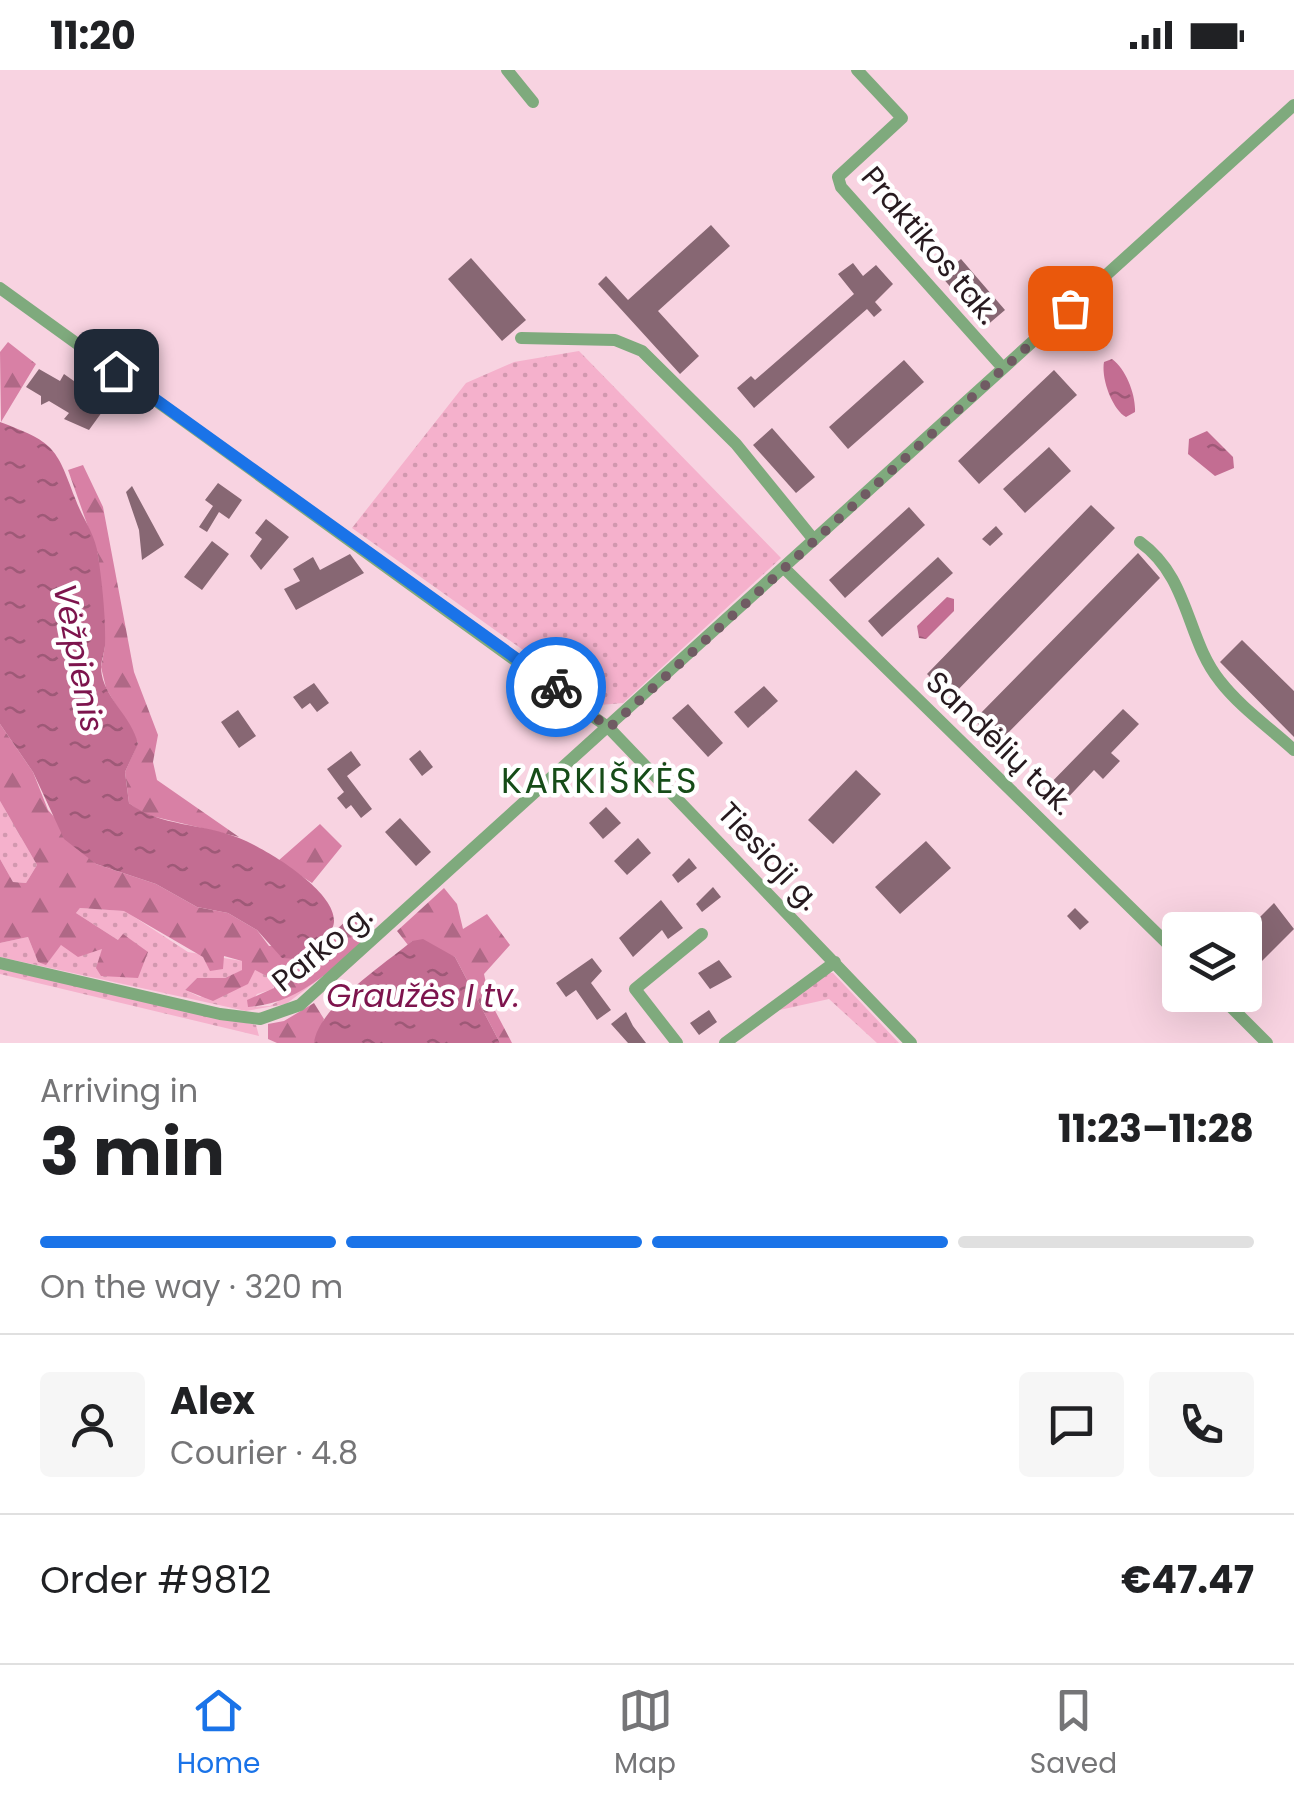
<!DOCTYPE html>
<html lang="en">
<head>
<meta charset="utf-8">
<style>
	body { margin:0; font-family:Poppins,sans-serif; background:#f6f6f6; color:#202124; height:100vh; display:flex; flex-direction:column; font-size:38px; white-space:nowrap }
	* { box-sizing:border-box; margin:0 }
	p { font-size:32px; color:#757577 }
	.icon { flex:none; width:55px; height:55px; fill:none; stroke:currentColor; stroke-width:2; stroke-linecap:round; stroke-linejoin:round }
	.map { position:relative; height:973px; overflow:hidden }
	.details { display:flex; flex-direction:column; background:#fff; flex:1 }
	.details>* { flex:none }
	.tools { position:absolute; left:1162px; top:842px; display:grid; gap:20px }
	.tools a { display:grid; place-items:center; width:100px; height:100px; border-radius:10px; background:#fff; box-shadow:0 10px 40px #0002; font-size:50px }
	.pin { position:absolute; display:grid; place-items:center; width:85px; height:85px; color:#fff; margin:-42px; border-radius:20px; box-shadow:0 5px 15px #0006 }
	.courier { position:absolute; display:grid; place-items:center; width:100px; height:100px; margin:-50px; border:8px solid #1a73e8; border-radius:50%; background:#fff; color:#222; box-shadow:0 2px 12px #0007 }
	.summary em { font-style:normal; font-weight:700 }
	.summary div { display:flex; flex-direction:column-reverse }
	.summary { display:flex; align-items:center; justify-content:space-between; height:170px; padding:0 40px }
	h1 { font-size:65px; font-weight:700; line-height:75px }
	.bar { display:grid; grid-template-columns:repeat(4,1fr); gap:15px 10px; align-content:center; height:120px; padding:0 40px }
	.bar i { height:12px; border-radius:8px; background:#e0e0e0 }
	.bar .on { background:#1a73e8 }
	.bar p { grid-column:span 4 }
	.line { display:flex; align-items:center; gap:25px; padding:0 40px; border-top:2px solid #e0e0e0 }
	.line div { flex:1 }
	.round { display:grid; place-items:center; flex:none; width:105px; height:105px; border-radius:10px; background:#f6f6f6 }
	.status { display:flex; justify-content:space-between; align-items:center; height:70px; padding:0 50px; background:#fff; direction:ltr }
	.status svg { height:28px; fill:currentColor }
	.menu { display:flex; justify-content:space-around; align-items:center; height:140px; border-top:2px solid #e0e0e0; background:#fff; font-size:28px; color:#757577 }
	.menu a { display:grid; justify-items:center; gap:5px }
	.menu .on { color:#1a73e8 }
	.map>svg:first-child { display:block }
	.grass { fill:url(#grass-dots) }
	.forest { fill:url(#forest-firs) }
	.water { fill:url(#water-ripples) }
	.building { fill:#876773 }
	.lines { fill:none; stroke-linecap:round; stroke-linejoin:round }
	.minor { stroke:#7faa7d; stroke-width:12 }
	.done { stroke:#705b63; stroke-width:10; stroke-dasharray:0 18 }
	.route { stroke:#1a73e8; stroke-width:12 }
	.labels { text-anchor:middle; dominant-baseline:central; stroke-width:9; stroke-linejoin:round; paint-order:stroke }
	.street-label { font-size:30px; fill:#271a1f; stroke:#fff }
	.water-label { font-size:32px; font-style:italic; fill:#7d144d; stroke:#fff }
	.quarter-label { font-size:35px; letter-spacing:2.5px; fill:#164c18; stroke:#fff }
</style>
</head>
<body>
<div class="status"><b>11:20</b><svg viewBox="0 0 49 12"><path d="M0 12V9h3v3zM5 12V6h3v6zM10 12V3h3v9zM15 12V0h3v12zM26 1h20v11H26zM47 4h2v5h-2z"/></svg></div>
<div class="map">
<svg width="1294" height="973" viewBox="0 0 1294 973">
	<defs>
		<pattern id="grass-dots" width="8" height="8" patternUnits="userSpaceOnUse" patternTransform="scale(2.5)"><rect width="8" height="8" fill="#f5b1cc"/><path d="M2 2h.1M6 6h.1" fill="none" stroke="#d298af" stroke-width="1.8" stroke-linecap="round"/></pattern>
		<pattern id="forest-firs" width="22" height="20" patternUnits="userSpaceOnUse" patternTransform="scale(2.5)"><rect width="22" height="20" fill="#d880a5"/><path d="M5 1l3.5 6h-7zM16 11l3.5 6h-7z" fill="#af6886"/></pattern>
		<pattern id="water-ripples" width="26" height="14" patternUnits="userSpaceOnUse" patternTransform="scale(2.5)"><rect width="26" height="14" fill="#c36d92"/><path d="M2 4q2-2 4 0t4 0M15 11q2-2 4 0t4 0" fill="none" stroke="#9e5977"/></pattern>
	</defs>
	<rect width="100%" height="100%" fill="#f8d3e1"/>
	<path class="grass" d="M579 281 781 488 623 633 600 635 352 458 466 313 514 292Z
		M0 731 37 795 26 813 13 812 0 789Z
		M80 838 125 841 188 882 242 891 243 900 225 908H197L185 920 200 927 255 900 275 910 273 919 257 924 249 937 270 936 330 901 286 934 246 941 0 887V873L28 867 38 892 61 875 103 878 104 884 118 870 76 843Z
		M0 899 256 955 259 966 0 904Z
		M826 903H833L899 973H877L829 929 775 941Z"/>
	<path class="forest" d="M8 272 36 294 1 352 0 282Z
		M83 395 103 437 134 602 158 665 153 692 157 710 239 767 143 744 129 733 125 702 138 673 106 618 101 597 105 576 98 485 68 400Z
		M0 654 33 702 48 740 96 794 156 814 197 837 228 843 257 860 269 876 321 873 354 844 372 863C336 896 300 934 248 937L247 930 274 918V910L255 900 248 914 213 931 185 920 197 908H225L242 900V891L224 886 223 899 210 901 203 887 124 841 80 838 76 843 118 870 123 864 148 882 138 908 101 906 96 898 102 879 78 887 61 875 46 895 38 892 28 867 0 873V789L13 812 26 813 37 795 0 731Z
		M320 754 342 776 312 813 278 791Z
		M444 818 457 834 463 859 487 844 510 875 484 904 490 931 512 973H500L455 887 412 871 408 875 397 861Z
		M314 933 324 949 314 973H277L268 969V954L284 951Z"/>
	<path class="water" d="M1112 289C1126 299 1136 325 1135 342L1126 347C1112 339 1101 308 1104 292Z
		M0 352C53 372 56 376 75 428 82 448 95 463 98 485 102 512 106 548 105 576 104 584 101 591 101 599 103 628 132 646 138 674L125 702 129 733C160 757 203 753 239 768 265 778 348 827 332 859 326 873 309 881 297 889L282 888 257 860 228 843 197 837 156 814 96 794 64 769 33 702 0 654Z
		M1207 361 1233 387 1234 398 1215 406 1188 384 1189 369Z
		M947 527 954 529V541L926 569 919 568 917 556Z
		M423 869 455 887 500 973H314C318 937 385 894 412 871Z"/>
	<path class="building" d="M711 155 730 176 658 241 699 286 680 304 598 214 606 206 628 230Z
		M471 188 526 250 502 271 448 209Z
		M961 189 1005 240 985 257 941 206Z
		M853 193 863 206 876 195 893 214 875 232 882 240 874 247 867 239 754 338 737 318 751 306 755 310 854 224 838 204Z
		M904 290 924 312 848 379 829 357Z
		M39 299 60 311 64 304 95 326 90 334 102 342 89 360 64 349 69 343 49 331 41 335V326L26 317Z
		M1054 300 1077 325 979 414 958 391Z
		M772 358 815 407 796 423 753 375Z
		M1049 377 1071 401 1025 443 1003 419Z
		M218 413 242 430 229 449 219 442 207 462 199 457 213 436 205 430Z
		M132 416 164 475 142 490 139 460 126 422Z
		M1091 435 1115 458 951 627 927 604Z
		M909 437 925 455 845 528 829 510Z
		M266 449 289 467 261 500 250 486 262 469 255 463Z
		M996 456 1003 464 990 476 982 469Z
		M212 471 229 484 202 520 184 507Z
		M1138 483 1160 508 998 673 974 650Z
		M350 484 364 503 296 540 284 519 300 511 293 499 313 487 320 500Z
		M938 487 953 503 882 567 868 551Z
		M1242 570 1294 621V667L1220 592Z
		M314 613 329 633 317 642 310 633 302 639 293 627Z
		M764 616 778 631 748 658 734 642Z
		M688 634 723 673 708 687 672 648Z
		M1123 639 1139 654 1111 683 1120 691 1103 709 1094 700 1059 737 1043 721Z
		M238 640 256 666 239 678 221 652Z
		M420 680 433 697 422 706 409 689Z
		M351 681 361 695 347 706 372 739 361 748 351 735 346 739 337 728 344 722 327 699Z
		M856 700 881 724 833 774 808 750Z
		M606 737 621 753 603 769 589 753Z
		M400 748 431 782 416 796 385 762Z
		M638 768 651 783 627 805 614 791Z
		M926 771 951 798 900 844 875 817Z
		M689 788 697 798 678 813 672 805Z
		M713 817 721 827 702 842 696 834Z
		M661 830 683 858 668 869 662 860 633 887 619 868Z
		M1274 833 1294 859 1245 908V862Z
		M1075 838 1089 852 1080 860 1067 846Z
		M592 888 602 901 591 913 611 940 597 950 576 920 566 927 556 913Z
		M719 890 732 907 710 919 698 903Z
		M709 940 717 952 699 965 690 953Z
		M626 942 633 956 646 973H628L611 954Z"/>
	<g class="lines">
		<path class="minor" d="M507 0 533 32
			M857 0 902 48 838 107 841 117 1003 298
			M0 218 609 658 911 973
			M521 268 615 270 642 281 736 374 814 470
			M1140 472C1190 508 1186 569 1220 611 1240 637 1270 658 1294 680
			M784 498 1180 886
			M0 893 220 944 260 949 300 935 1294 35
			M1219 925 1267 973
			M677 973 635 919 702 864
			M725 973 835 892"/>
	</g>
	<g class="lines">
		<path class="done" d="M556 617 609 658 1070 238"/>
		<path class="route" d="M116 301 556 617"/>
	</g>
	<g class="labels">
		<g class="street-label">
			<text transform="translate(930 175) rotate(50)">Praktikos tak.</text>
			<text transform="translate(1000 673) rotate(44)">Sandėlių tak.</text>
			<text transform="translate(769 786) rotate(47)">Tiesioji g.</text>
			<text transform="translate(322 878) rotate(-39)">Parko g.</text>
		</g>
		<g class="water-label">
			<text transform="translate(79 588) rotate(79)">Vėžpienis</text>
			<text x="423" y="925">Graužės I tv.</text>
		</g>
		<g class="quarter-label">
			<text x="600" y="710">KARKIŠKĖS</text>
		</g>
	</g>
</svg>
<div class="tools">
<a><svg class="icon" aria-label="layers" viewBox="0 0 24 24"><path d="M12 4l9 5-9 5-9-5zM3 14l9 5 9-5"/></svg></a>
</div>
<div class="pin" style="left:1070px;top:238px;background:#ea580c"><svg class="icon" aria-label="bag" viewBox="0 0 24 24"><path d="M5 8h14l-1 12H6zM9 8a3 3 0 0 1 6 0"/></svg></div>
<div class="pin" style="left:116px;top:301px;background:#1f2937"><svg class="icon" aria-label="home" viewBox="0 0 24 24"><path d="M3 11l9-7 9 7M6 9v11h12V9"/></svg></div>
<div class="courier" style="left:556px;top:617px"><svg class="icon" aria-label="bike" viewBox="0 0 24 24"><circle cx="6" cy="16" r="4"/><circle cx="18" cy="16" r="4"/><path d="M6 16l4-8h5l3 8M10 8l3 8H6M13 5h3"/></svg></div>
</div>
<section class="details">
<div class="summary"><div><h1>3 min</h1><p>Arriving in</p></div><em>11:23–11:28</em></div>
<div class="bar"><i class="on"></i><i class="on"></i><i class="on"></i><i></i><p>On the way · 320 m</p></div>
<div class="line" style="height:180px"><a class="round"><svg class="icon" aria-label="person" viewBox="0 0 24 24"><circle cx="12" cy="8" r="4"/><path d="M4 21q1-7 8-7t8 7"/></svg></a><div><b>Alex</b><p>Courier · 4.8</p></div><a class="round"><svg class="icon" aria-label="chat" viewBox="0 0 24 24"><path d="M4 5h16v11H9l-5 4z"/></svg></a><a class="round"><svg class="icon" aria-label="phone" viewBox="0 0 24 24"><path d="M5 4h4l2 5-3 2q2 4 5 5l2-3 5 2v4C11 20 4 13 5 4z"/></svg></a></div>
<div class="line" style="height:130px"><div>Order #9812</div><b>€47.47</b></div>
</section>
<nav class="menu">
<a class="on"><svg class="icon" aria-label="home" viewBox="0 0 24 24"><path d="M3 11l9-7 9 7M6 9v11h12V9"/></svg>Home</a>
<a><svg class="icon" aria-label="map" viewBox="0 0 24 24"><path d="M3 6l6-2 6 2 6-2v14l-6 2-6-2-6 2zM9 4v14M15 6v14"/></svg>Map</a>
<a><svg class="icon" aria-label="saved" viewBox="0 0 24 24"><path d="M7 4h10v16l-5-4-5 4z"/></svg>Saved</a>
</nav>
</body>
</html>
